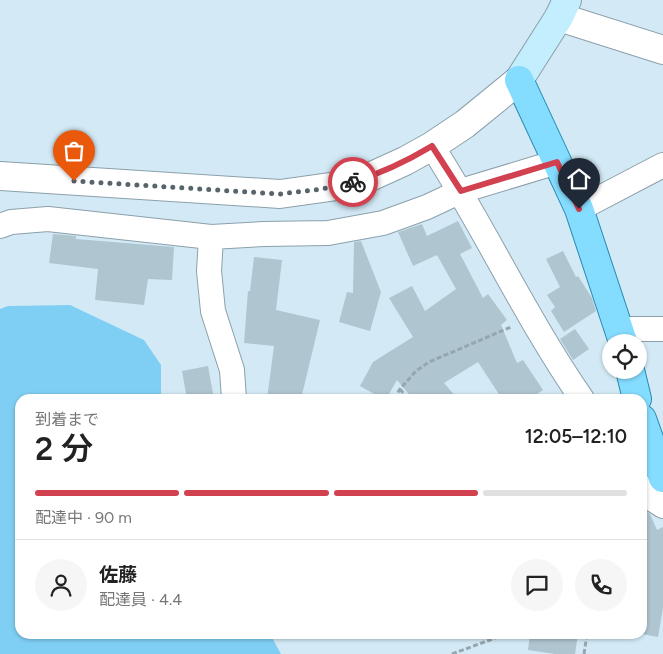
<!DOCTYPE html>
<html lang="ja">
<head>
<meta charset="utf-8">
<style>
	body { margin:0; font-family:Figtree,"Noto Sans JP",sans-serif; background:#f6f6f6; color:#222; height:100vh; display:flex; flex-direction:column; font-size:19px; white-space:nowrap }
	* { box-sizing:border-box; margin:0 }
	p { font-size:16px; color:#767676 }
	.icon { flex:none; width:28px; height:28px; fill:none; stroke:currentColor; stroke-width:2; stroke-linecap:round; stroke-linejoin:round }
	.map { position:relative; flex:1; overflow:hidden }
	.side { position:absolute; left:15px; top:394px; width:632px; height:245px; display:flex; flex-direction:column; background:#fff; border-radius:15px; box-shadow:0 1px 4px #0004 }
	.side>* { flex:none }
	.buttons { position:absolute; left:602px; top:334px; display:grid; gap:10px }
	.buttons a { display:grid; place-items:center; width:45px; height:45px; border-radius:50%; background:#fff; box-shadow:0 1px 4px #0004; font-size:25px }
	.pin { position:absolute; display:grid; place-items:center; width:42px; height:42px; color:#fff; margin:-51px -21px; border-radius:50% 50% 50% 0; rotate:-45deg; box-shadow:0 0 5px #0007 }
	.pin .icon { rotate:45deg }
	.courier { position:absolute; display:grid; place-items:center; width:50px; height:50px; margin:-25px; border:4px solid #d2414f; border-radius:50%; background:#fff; color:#222; box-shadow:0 1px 6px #0007 }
	.summary em { font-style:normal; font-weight:600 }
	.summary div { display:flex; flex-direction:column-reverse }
	.summary { display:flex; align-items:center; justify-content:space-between; height:85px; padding:0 20px }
	h1 { font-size:32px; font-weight:600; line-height:38px }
	.bar { display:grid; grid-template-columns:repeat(4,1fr); gap:8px 5px; align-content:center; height:60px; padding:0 20px }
	.bar i { height:6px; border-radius:4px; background:#e0e0e0 }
	.bar .active { background:#d2414f }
	.bar p { grid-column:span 4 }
	.line { display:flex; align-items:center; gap:12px; padding:0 20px; border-top:1px solid #e0e0e0 }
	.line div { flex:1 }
	.round { display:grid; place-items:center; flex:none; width:52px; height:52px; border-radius:26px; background:#f6f6f6 }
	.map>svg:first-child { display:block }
	.green { fill:#7fcff4 }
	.building { fill:#afc5d0 }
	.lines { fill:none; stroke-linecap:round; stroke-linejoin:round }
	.minor-casing { stroke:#8ba0ab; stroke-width:26 }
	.tertiary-casing { stroke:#8ba0ab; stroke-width:30 }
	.secondary-casing { stroke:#8ba0ab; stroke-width:30 }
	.primary-casing { stroke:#288ab0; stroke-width:30 }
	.path { stroke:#94a6af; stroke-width:3; stroke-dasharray:5 2.5; stroke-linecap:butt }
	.minor { stroke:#fff; stroke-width:24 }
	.tertiary { stroke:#fff; stroke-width:28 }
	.secondary { stroke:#c2eefe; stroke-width:28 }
	.primary { stroke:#84dcfe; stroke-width:28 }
	.done { stroke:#57646b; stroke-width:5; stroke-dasharray:0 9 }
	.route { stroke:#d2414f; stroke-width:6 }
</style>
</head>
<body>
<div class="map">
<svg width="663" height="654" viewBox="0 0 663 654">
	<rect width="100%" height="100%" fill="#d3eaf6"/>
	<path class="green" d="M70 305 144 340 161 365V399H20V634H270L281 654H0V309L8 306Z"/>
	<path class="building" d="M458 221 472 248 460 254 483 298 488 294 507 320 501 325 517 363 523 360 543 390 530 399H502L478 362 444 383 458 399H413L397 380 386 399H383L360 386 373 362 413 337 389 298 412 286 425 311 456 289 437 255 413 266 398 232 422 224 427 236Z
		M53 234 76 236V239L174 247 172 280 148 279 144 305 95 300 98 269 49 263Z
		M361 241 381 292 370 331 339 322 347 292 353 293 354 242Z
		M563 251 576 277 578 276 592 298 596 311 564 332 551 311 555 307 547 295 560 287 546 259Z
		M254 257 282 260 276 310 320 320 301 399H267L274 346 244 343 248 291H250Z
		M575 329 589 349 573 360 560 339Z
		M208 366 214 399H187L182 371Z
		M642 509 650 514 657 530 663 527V608L658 637 642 634Z
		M530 634H578L575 654H555L528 650Z"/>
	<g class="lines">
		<g class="minor-casing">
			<path id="minor" d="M432 146C485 229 526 318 582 399
				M579 209 663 165
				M0 226 11 222 48 219 211 237 264 234 328 233 383 223 427 207 461 191 557 162
				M211 237 209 271 213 311 232 370 234 399
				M620 329H663
				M642 487 652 499 663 506"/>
		</g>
		<g class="tertiary-casing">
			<path id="tertiary" d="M559 17 663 50
				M0 176 280 194 337 186 372 176 405 161 432 146 465 124 519 80"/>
		</g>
		<g class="secondary-casing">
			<path id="secondary" d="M519 80 559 17 567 0"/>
		</g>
		<g class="primary-casing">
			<path id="primary" d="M519 80 579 209 623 342
				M630 370 637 399
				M642 419 663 478"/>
		</g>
		<path class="path" d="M400 389 408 399
			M394 399 400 389 416 371 429 362 511 327
			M452 654 506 634
			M584 654 587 634"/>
		<use href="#minor" class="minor"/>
		<use href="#tertiary" class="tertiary"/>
		<use href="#secondary" class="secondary"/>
		<use href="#primary" class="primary"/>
	</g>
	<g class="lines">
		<path class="done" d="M74 181 280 194 322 189 353 182"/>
		<path class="route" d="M353 182C382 173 407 161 432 146L461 191 557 162 579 209"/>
	</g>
</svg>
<div class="buttons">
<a><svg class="icon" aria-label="locate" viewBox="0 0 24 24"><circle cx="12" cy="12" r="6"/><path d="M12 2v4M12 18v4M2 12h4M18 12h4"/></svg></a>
</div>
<div class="pin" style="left:74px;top:181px;background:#ea580c"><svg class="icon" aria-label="bag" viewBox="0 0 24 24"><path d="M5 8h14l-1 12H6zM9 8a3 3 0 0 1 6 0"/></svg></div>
<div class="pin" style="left:579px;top:209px;background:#1f2937"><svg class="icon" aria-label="home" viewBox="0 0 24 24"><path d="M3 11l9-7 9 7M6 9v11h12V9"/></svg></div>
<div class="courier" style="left:353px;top:182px"><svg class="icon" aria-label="bike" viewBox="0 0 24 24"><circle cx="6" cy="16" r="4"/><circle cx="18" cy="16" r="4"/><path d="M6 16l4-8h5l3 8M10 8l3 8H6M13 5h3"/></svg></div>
<section class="side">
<div class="summary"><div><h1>2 分</h1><p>到着まで</p></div><em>12:05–12:10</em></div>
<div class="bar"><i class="active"></i><i class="active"></i><i class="active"></i><i></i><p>配達中 · 90 m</p></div>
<div class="line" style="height:90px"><a class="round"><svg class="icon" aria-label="person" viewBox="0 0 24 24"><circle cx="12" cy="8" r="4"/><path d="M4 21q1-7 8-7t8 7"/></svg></a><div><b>佐藤</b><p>配達員 · 4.4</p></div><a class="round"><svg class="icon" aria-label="chat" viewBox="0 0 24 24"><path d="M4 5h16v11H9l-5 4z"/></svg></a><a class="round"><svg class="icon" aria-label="phone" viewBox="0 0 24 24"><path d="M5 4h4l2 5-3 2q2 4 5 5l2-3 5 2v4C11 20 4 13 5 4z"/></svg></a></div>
</section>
</div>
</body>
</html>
